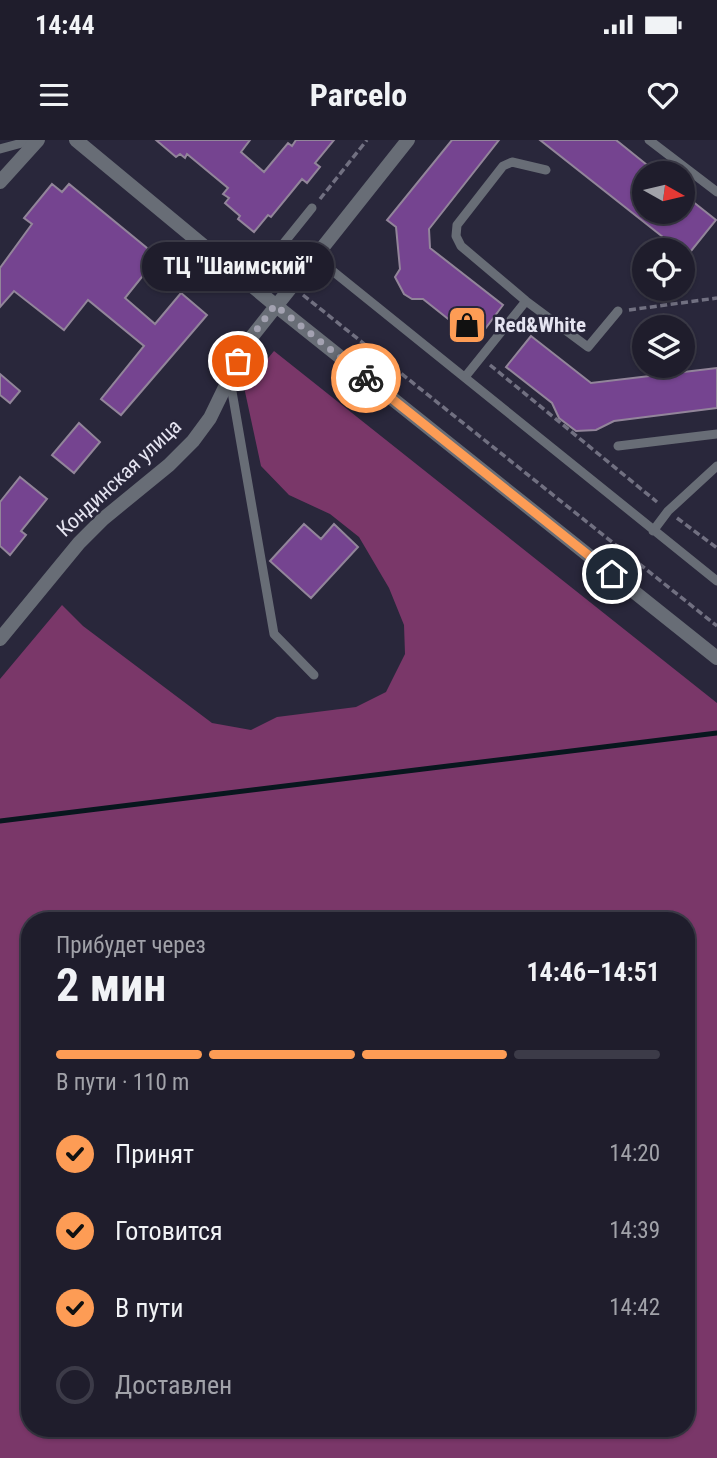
<!DOCTYPE html>
<html lang="ru">
<head>
<meta charset="utf-8">
<style>
	body { margin:0; font-family:"Roboto Condensed",sans-serif; background:#2c2a38; color:#f1f3f6; height:100vh; display:flex; flex-direction:column; font-size:26px; white-space:nowrap }
	* { box-sizing:border-box; margin:0 }
	p { font-size:23px; color:#a1a2a9 }
	.icon { flex:none; width:38px; height:38px; fill:none; stroke:currentColor; stroke-width:2; stroke-linecap:round; stroke-linejoin:round }
	.map { position:relative; flex:1; overflow:hidden }
	.panel { position:absolute; left:21px; top:772px; width:674px; height:525px; display:flex; flex-direction:column; background:#1f1d2c; border-radius:28px; box-shadow:0 2px 5px #0004,0 0 0 2px #3c3b48 }
	.panel>* { flex:none }
	.needle { width:46px; rotate:98deg }
	.tools { position:absolute; left:632px; top:21px; display:grid; gap:14px }
	.tools a { display:grid; place-items:center; width:63px; height:63px; border-radius:50%; background:#1f1d2c; box-shadow:0 2px 5px #0004,0 0 0 2px #3c3b48; font-size:35px }
	.pin { position:absolute; display:grid; place-items:center; width:60px; height:60px; color:#fff; margin:-30px; border:4px solid #fff; border-radius:50%; box-shadow:0 2px 7px #0007 }
	.courier { position:absolute; display:grid; place-items:center; width:70px; height:70px; margin:-35px; border:5px solid #fd9c55; border-radius:50%; background:#fff; color:#222; box-shadow:0 2px 9px #0007 }
	.bubble { position:absolute; height:49px; border-radius:24px; background:#1f1d2c; box-shadow:0 2px 5px #0004,0 0 0 2px #3c3b48; font-size:23px; font-weight:700; line-height:49px; text-align:center }
	.head em { font-style:normal; font-weight:700 }
	.head div { display:flex; flex-direction:column-reverse }
	.head { display:flex; align-items:center; justify-content:space-between; height:119px; padding:0 35px }
	h1 { font-size:46px; font-weight:700; line-height:52px }
	.bar { display:grid; grid-template-columns:repeat(4,1fr); gap:10px 7px; align-content:center; height:84px; padding:0 35px }
	.bar i { height:9px; border-radius:5px; background:#3c3b48 }
	.bar .selected { background:#fd9c55 }
	.bar p { grid-column:span 4 }
	ol { padding:0 35px; list-style:none }
	li { display:flex; align-items:center; gap:21px; height:77px }
	li p { margin-inline-start:auto }
	li .icon { padding:7px; border-radius:50%; background:#fd9c55; color:#111; stroke-width:4 }
	li:last-child { color:#a1a2a9 }
	li i { width:38px; height:38px; border:4px solid #3c3b48; border-radius:50% }
	.status { display:flex; justify-content:space-between; align-items:center; height:49px; padding:0 35px; background:#1f1d2c; direction:ltr }
	.status svg { height:19px; fill:currentColor }
	header { display:flex; justify-content:space-between; align-items:center; height:91px; padding:0 35px; background:#1f1d2c; font-size:32px; font-weight:700 }
	.map>svg:first-child { display:block }
	.green { fill:#7a3769; fill-rule:evenodd }
	.lines { fill:none; stroke-linecap:round; stroke-linejoin:round }
	.stream { stroke:#08161e; stroke-width:5 }
	.building { fill:#754490; stroke:#92859a; stroke-width:2 }
	.path { stroke:#717081; stroke-width:3.5; stroke-dasharray:7 3.5; stroke-linecap:butt }
	.service { stroke:#686d76; stroke-width:9 }
	.minor { stroke:#686d76; stroke-width:14 }
	.done { stroke:#a3a2b1; stroke-width:7; stroke-dasharray:0 12.6 }
	.route { stroke:#fd9c55; stroke-width:9 }
	.labels { text-anchor:middle; dominant-baseline:central; stroke-width:5; stroke-linejoin:round; paint-order:stroke }
	.poi-label { font-size:21px; font-weight:bold; fill:#e5e4f1; stroke:#29273b; text-anchor:start }
	.street-label { font-size:21px; fill:#e5e4f1; stroke:#29273b }
</style>
</head>
<body>
<div class="status"><b>14:44</b><svg viewBox="0 0 49 12"><path d="M0 12V9h3v3zM5 12V6h3v6zM10 12V3h3v9zM15 12V0h3v12zM26 1h20v11H26zM47 4h2v5h-2z"/></svg></div>
<header><svg class="icon" aria-label="menu" viewBox="0 0 24 24"><path d="M4 6h16M4 12h16M4 18h16"/></svg>Parcelo<svg class="icon" aria-label="heart" viewBox="0 0 24 24"><path d="M12 20l-8-8c-3-5 5-10 8-4 3-6 11-1 8 4z"/></svg></header>
<div class="map">
<svg width="717" height="1318" viewBox="0 0 717 1318">
	<rect width="100%" height="100%" fill="#29273b"/>
	<path class="green" d="M274 211 717 563V1318H0V539L62 465 83 486 212 583 251 590 277 577 356 567 386 552 405 514 404 485 389 448 359 397 330 374 289 355 261 326 244 247ZM30 780H686V1288H30Z"/>
	<g class="lines">
		<path class="stream" d="M0 681 717 593"/>
	</g>
	<path class="building" d="M156 0H250L241 12 264 32 288 3 292 6 296 0H334L315 23 320 27 307 43 302 39 271 77 268 75 254 92 238 79 240 76 225 63 229 58 223 54 228 48 187 14 185 18 180 14 176 17Z
		M452 0H499L429 89 430 108 503 165 476 201 423 159H412L404 154 395 137 400 129 396 87 387 80Z
		M540 0H616L657 33H644V72H682V53L716 80 687 116Z
		M52 44 62 52 69 44 158 117 125 158 155 184 181 153 207 175 121 275 101 259 144 206 88 160 64 190 14 151 0 167V128L32 84 24 78Z
		M531 196 591 243 717 228V268L614 281 596 290 576 291 559 278 552 263 506 227Z
		M0 234 20 251 10 263 0 255Z
		M79 283 100 302 74 333 52 315Z
		M20 337 47 359 21 391 26 395 10 415 0 406V362Z
		M304 384 321 399 334 384 358 407 311 458 270 421Z"/>
	<g class="lines">
		<path class="path" d="M320 59 367 0
			M303 155 717 486
			M629 170 717 158
			M490 225 657 362
			M677 378 717 408"/>
		<path class="service" d="M649 0 717 52
			M0 9 33 0
			M546 30 512 22 503 26 457 85 456 96 461 106 526 161 588 207 618 171
			M314 116 717 441
			M250 145 312 68
			M465 237 526 161
			M230 240 274 494 314 535
			M618 306 717 294
			M653 391 668 371 717 326"/>
		<path class="minor" d="M76 0 275 165 717 518
			M0 42 38 0
			M0 499 79 403 103 379 169 325 193 301 210 278 246 204 408 0"/>
	</g>
	<g class="lines">
		<path class="done" d="M238 221 246 204 275 165 366 238"/>
		<path class="route" d="M366 238 612 434"/>
	</g>
	<defs>
		<g id="shop-square" transform="scale(2.0125)"><rect x="-9" y="-9" width="18" height="18" rx="4" fill="#fd9c55" stroke="#29273b"/><path d="M-5-2.5h2.3a2.7 3.5 0 0 1 5.4 0H5L5.5 6h-11ZM-1.5-2.5h3a1.5 2.3 0 0 0-3 0Z" fill="#111"/></g>
	</defs>
	<g fill-rule="evenodd">
		<use href="#shop-square" x="467" y="185"/>
	</g>
	<g class="labels">
		<g class="poi-label">
			<text x="494" y="185">Red&amp;White</text>
		</g>
		<g class="street-label">
			<text transform="translate(119 338) rotate(-43)">Кондинская улица</text>
		</g>
	</g>
</svg>
<div class="tools">
<a><svg class="needle" viewBox="-14 -14 28 28"><path d="M0-13l5 13h-10z" fill="#e53935"/><path d="M0 13l5-13h-10z" fill="#a1a2a9"/></svg></a>
<a><svg class="icon" aria-label="locate" viewBox="0 0 24 24"><circle cx="12" cy="12" r="6"/><path d="M12 2v4M12 18v4M2 12h4M18 12h4"/></svg></a>
<a><svg class="icon" aria-label="layers" viewBox="0 0 24 24"><path d="M12 4l9 5-9 5-9-5zM3 14l9 5 9-5"/></svg></a>
</div>
<div class="pin" style="left:238px;top:221px;background:#ea580c"><svg class="icon" aria-label="bag" viewBox="0 0 24 24"><path d="M5 8h14l-1 12H6zM9 8a3 3 0 0 1 6 0"/></svg></div>
<div class="pin" style="left:612px;top:434px;background:#1f2937"><svg class="icon" aria-label="home" viewBox="0 0 24 24"><path d="M3 11l9-7 9 7M6 9v11h12V9"/></svg></div>
<div class="courier" style="left:366px;top:238px"><svg class="icon" aria-label="bike" viewBox="0 0 24 24"><circle cx="6" cy="16" r="4"/><circle cx="18" cy="16" r="4"/><path d="M6 16l4-8h5l3 8M10 8l3 8H6M13 5h3"/></svg></div>
<div class="bubble" style="left:142px;top:102px;width:192px">ТЦ &quot;Шаимский&quot;</div>
<section class="panel">
<div class="head"><div><h1>2 мин</h1><p>Прибудет через</p></div><em>14:46–14:51</em></div>
<div class="bar"><i class="selected"></i><i class="selected"></i><i class="selected"></i><i></i><p>В пути · 110 m</p></div>
<ol>
<li><svg class="icon" aria-label="check" viewBox="0 0 24 24"><path d="M5 12l5 5 9-10"/></svg>Принят<p>14:20</p></li>
<li><svg class="icon" aria-label="check" viewBox="0 0 24 24"><path d="M5 12l5 5 9-10"/></svg>Готовится<p>14:39</p></li>
<li><svg class="icon" aria-label="check" viewBox="0 0 24 24"><path d="M5 12l5 5 9-10"/></svg>В пути<p>14:42</p></li>
<li><i></i>Доставлен</li>
</ol>
</section>
</div>
</body>
</html>
